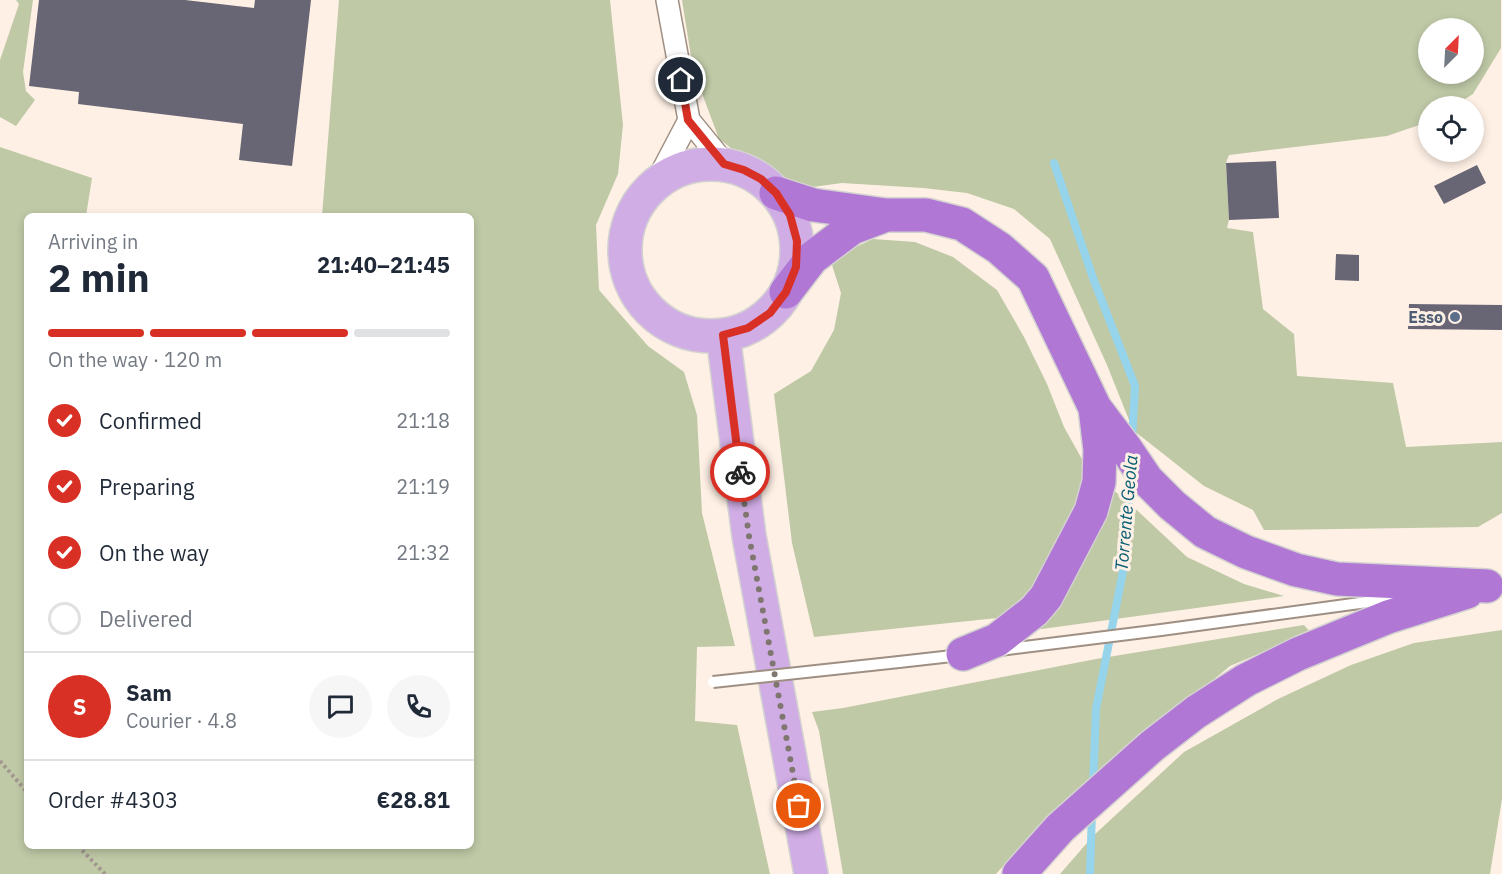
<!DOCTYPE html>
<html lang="en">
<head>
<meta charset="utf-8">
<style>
	body { margin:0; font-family:"IBM Plex Sans",sans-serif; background:#f6f6f7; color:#1f2937; height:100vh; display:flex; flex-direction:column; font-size:22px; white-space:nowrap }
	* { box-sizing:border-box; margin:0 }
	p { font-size:20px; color:#747a83 }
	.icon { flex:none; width:33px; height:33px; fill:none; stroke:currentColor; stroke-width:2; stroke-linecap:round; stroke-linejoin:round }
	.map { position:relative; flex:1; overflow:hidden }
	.details { position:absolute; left:24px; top:213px; width:450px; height:636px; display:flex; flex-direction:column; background:#fff; border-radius:9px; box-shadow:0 3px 9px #0003 }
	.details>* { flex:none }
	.needle { width:39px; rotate:24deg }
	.buttons { position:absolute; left:1418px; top:18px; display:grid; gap:12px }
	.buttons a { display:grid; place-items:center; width:66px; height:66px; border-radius:50%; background:#fff; box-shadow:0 3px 9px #0003; font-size:30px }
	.pin { position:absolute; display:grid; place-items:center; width:51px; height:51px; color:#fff; margin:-26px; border:3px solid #fff; border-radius:50%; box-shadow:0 2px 6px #0007 }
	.courier { position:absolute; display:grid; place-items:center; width:60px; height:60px; margin:-30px; border:4px solid #d93025; border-radius:50%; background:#fff; color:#222; box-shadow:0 2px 8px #0007 }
	.overview em { font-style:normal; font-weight:800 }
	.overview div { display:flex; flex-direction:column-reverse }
	.overview { display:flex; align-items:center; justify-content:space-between; height:102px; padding:0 24px }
	h1 { font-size:39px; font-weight:800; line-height:45px }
	.bar { display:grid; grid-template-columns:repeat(4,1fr); gap:9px 6px; align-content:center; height:72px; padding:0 24px }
	.bar i { height:8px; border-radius:4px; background:#e0e1e3 }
	.bar .active { background:#d93025 }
	.bar p { grid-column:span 4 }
	.line { display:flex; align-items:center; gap:15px; padding:0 24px; border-top:2px solid #e0e1e3 }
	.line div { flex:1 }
	.round { display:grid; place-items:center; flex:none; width:63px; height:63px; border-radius:32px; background:#f6f6f7 }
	ol { padding:0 24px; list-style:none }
	li { display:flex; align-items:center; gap:18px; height:66px }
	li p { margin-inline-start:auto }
	li .icon { padding:6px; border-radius:50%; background:#d93025; color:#fff; stroke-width:4 }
	li:last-child { color:#747a83 }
	li i { width:33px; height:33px; border:3px solid #e0e1e3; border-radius:50% }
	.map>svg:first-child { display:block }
	.green { fill:#bfc9a6; fill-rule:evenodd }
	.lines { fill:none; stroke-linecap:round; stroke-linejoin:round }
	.stream { stroke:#95d4ea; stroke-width:8 }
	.building { fill:#686575 }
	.lane-casing { stroke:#9f8f83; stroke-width:14 }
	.street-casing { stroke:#9f8f83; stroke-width:24 }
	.primary-casing { stroke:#d4d2d1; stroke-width:36 }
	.highway-casing { stroke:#d4d2d1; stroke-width:36 }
	.path { stroke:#a2978f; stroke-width:4; stroke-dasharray:3 3; stroke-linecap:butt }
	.lane { stroke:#fff; stroke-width:10 }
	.street { stroke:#fff; stroke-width:21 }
	.primary { stroke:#d0ade5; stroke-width:33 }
	.highway { stroke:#b077d4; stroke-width:33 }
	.lane-bridge-casing { stroke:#9f8f83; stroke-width:14; stroke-linecap:butt }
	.lane-bridge { stroke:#fff; stroke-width:10 }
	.done { stroke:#7f766f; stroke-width:6; stroke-dasharray:0 10.8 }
	.route { stroke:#d93025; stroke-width:8 }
	.service-dot { fill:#5c6f8a; stroke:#fef0e5; stroke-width:2 }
	.labels { text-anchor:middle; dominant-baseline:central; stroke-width:6; stroke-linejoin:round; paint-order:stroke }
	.service-label { font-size:16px; font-weight:bold; fill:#4e5e75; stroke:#fef0e5; text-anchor:end }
	.water-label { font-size:18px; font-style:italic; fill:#075e74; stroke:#fef0e5 }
</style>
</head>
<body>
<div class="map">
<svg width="1502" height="874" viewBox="0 0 1502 874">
	<rect width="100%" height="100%" fill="#fef0e5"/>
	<path class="green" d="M16 0H33L23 72 26 91 35 100 16 126 0 117V60L19 4Z
		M339 0H610L623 125 618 174 596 225 599 290 648 346 684 372 697 415 702 513 735 646 697 647 695 721 737 725 770 874H0V147L92 178 86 216H27V846H471V216H322Z
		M682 0H1501V48L1473 94 1454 106H1428V122L1387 136 1229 155 1226 163 1229 220 1227 228 1253 232 1263 309 1294 334 1297 376 1393 383 1406 447 1502 442V513L1478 527 1264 530 1253 510 1204 486 1133 430 1107 365 1050 239 1014 209 967 193 923 188 842 183 798 189 758 168 719 139 693 69ZM1428 28H1473V74H1428Z
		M873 239 915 242 953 257 997 290 1024 337 1047 384 1064 427 1083 461 1095 488 1017 616 814 637 792 543 774 394 811 371 834 330 841 293 830 259Z
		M1108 486 1126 500 1187 557 1244 584 1284 596 1027 631Z
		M1304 625 1310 632 1230 666 1046 817 996 874H843L819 731 812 712 843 708 1096 659Z
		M1502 630V799L1490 874H1060L1093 836 1184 752 1278 699 1351 665 1414 643Z"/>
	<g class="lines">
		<path class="stream" d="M1054 163 1093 278 1135 386 1132 439
			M1093 787 1096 709 1126 556 1130 473
			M1090 874 1092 812"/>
	</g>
	<path class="building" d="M39 0H185L254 8 255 0H311L292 166 239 160 243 124 78 104 79 92 29 86Z
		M1276 161 1279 218 1229 220 1226 163Z
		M1477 165 1486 183 1444 204 1434 186Z
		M1336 254 1359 255V281L1335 280Z
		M1409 304 1502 305V330L1408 329Z"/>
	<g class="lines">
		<g class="lane-casing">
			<path id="lane" d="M1000 650 1161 630 1404 597
				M899 662 961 655"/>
		</g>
		<g class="street-casing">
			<path id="street" d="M667 0 689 120 725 164
				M657 181 689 120"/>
		</g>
		<g class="primary-casing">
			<path id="primary" d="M625 250a86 86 0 1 1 172 0a86 86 0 1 1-172 0Z
				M723 335 749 536 811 874"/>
		</g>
		<g class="highway-casing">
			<path id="highway" d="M776 193 813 205 886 215H926L962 224 999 248 1033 278 1095 408 1126 449 1147 480 1172 505 1205 532 1246 552 1296 570 1337 579 1487 586
				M786 292 812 258 852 228 886 215
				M963 654 997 640 1034 611 1046 597 1091 511 1099 482 1100 450 1095 408
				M1019 874 1060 828 1152 746 1196 712 1246 680 1298 654 1388 617 1467 592"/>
		</g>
		<path class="path" d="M0 761 27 792
			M78 846 105 874"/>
		<use href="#lane" class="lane"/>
		<use href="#street" class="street"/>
		<use href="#primary" class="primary"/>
		<use href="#highway" class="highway"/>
		<g class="lane-bridge-casing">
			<path id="lane-bridge" d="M713 682 899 662"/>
		</g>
		<use href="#lane-bridge" class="lane-bridge"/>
	</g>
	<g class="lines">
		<path class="done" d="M740 472 749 536 799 806"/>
		<path class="route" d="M681 80 688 120 724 164 744 170 761 179 776 193 790 215 797 241 796 267 786 292 770 313 748 328 723 335 740 472"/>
	</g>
	<circle class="service-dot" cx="1455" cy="317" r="6"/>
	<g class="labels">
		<g class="service-label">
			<text x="1443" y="317">Esso</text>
		</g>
		<g class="water-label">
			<text transform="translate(1126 513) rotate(-85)">Torrente Geola</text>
		</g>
	</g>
</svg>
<div class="buttons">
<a><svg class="needle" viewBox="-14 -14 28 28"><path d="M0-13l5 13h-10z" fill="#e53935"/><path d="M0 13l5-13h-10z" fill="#747a83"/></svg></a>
<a><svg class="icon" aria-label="locate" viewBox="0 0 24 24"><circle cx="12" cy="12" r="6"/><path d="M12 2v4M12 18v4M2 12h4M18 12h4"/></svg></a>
</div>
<div class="pin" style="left:799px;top:806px;background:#ea580c"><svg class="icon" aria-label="bag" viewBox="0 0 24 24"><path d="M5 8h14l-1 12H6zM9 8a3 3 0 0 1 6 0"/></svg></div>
<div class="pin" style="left:681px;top:80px;background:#1f2937"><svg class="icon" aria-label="home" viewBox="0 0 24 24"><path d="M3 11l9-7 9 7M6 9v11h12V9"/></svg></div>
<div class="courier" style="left:740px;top:472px"><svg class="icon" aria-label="bike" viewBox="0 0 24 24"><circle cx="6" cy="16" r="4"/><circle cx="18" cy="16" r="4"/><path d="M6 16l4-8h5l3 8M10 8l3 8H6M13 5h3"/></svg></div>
<section class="details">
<div class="overview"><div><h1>2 min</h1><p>Arriving in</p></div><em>21:40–21:45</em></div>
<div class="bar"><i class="active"></i><i class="active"></i><i class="active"></i><i></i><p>On the way · 120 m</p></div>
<ol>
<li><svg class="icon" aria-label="check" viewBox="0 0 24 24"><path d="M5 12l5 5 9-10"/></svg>Confirmed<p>21:18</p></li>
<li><svg class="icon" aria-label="check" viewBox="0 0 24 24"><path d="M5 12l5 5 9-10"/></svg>Preparing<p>21:19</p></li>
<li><svg class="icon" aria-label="check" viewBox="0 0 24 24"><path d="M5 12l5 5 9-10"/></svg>On the way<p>21:32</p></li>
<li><i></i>Delivered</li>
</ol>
<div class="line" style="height:108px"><b class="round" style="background:#d93025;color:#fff">S</b><div><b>Sam</b><p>Courier · 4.8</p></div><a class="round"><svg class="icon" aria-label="chat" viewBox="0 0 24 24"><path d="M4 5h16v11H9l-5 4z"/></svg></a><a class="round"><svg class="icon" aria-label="phone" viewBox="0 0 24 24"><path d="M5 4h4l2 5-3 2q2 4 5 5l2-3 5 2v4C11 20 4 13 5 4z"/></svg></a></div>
<div class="line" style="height:78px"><div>Order #4303</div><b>€28.81</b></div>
</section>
</div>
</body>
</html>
